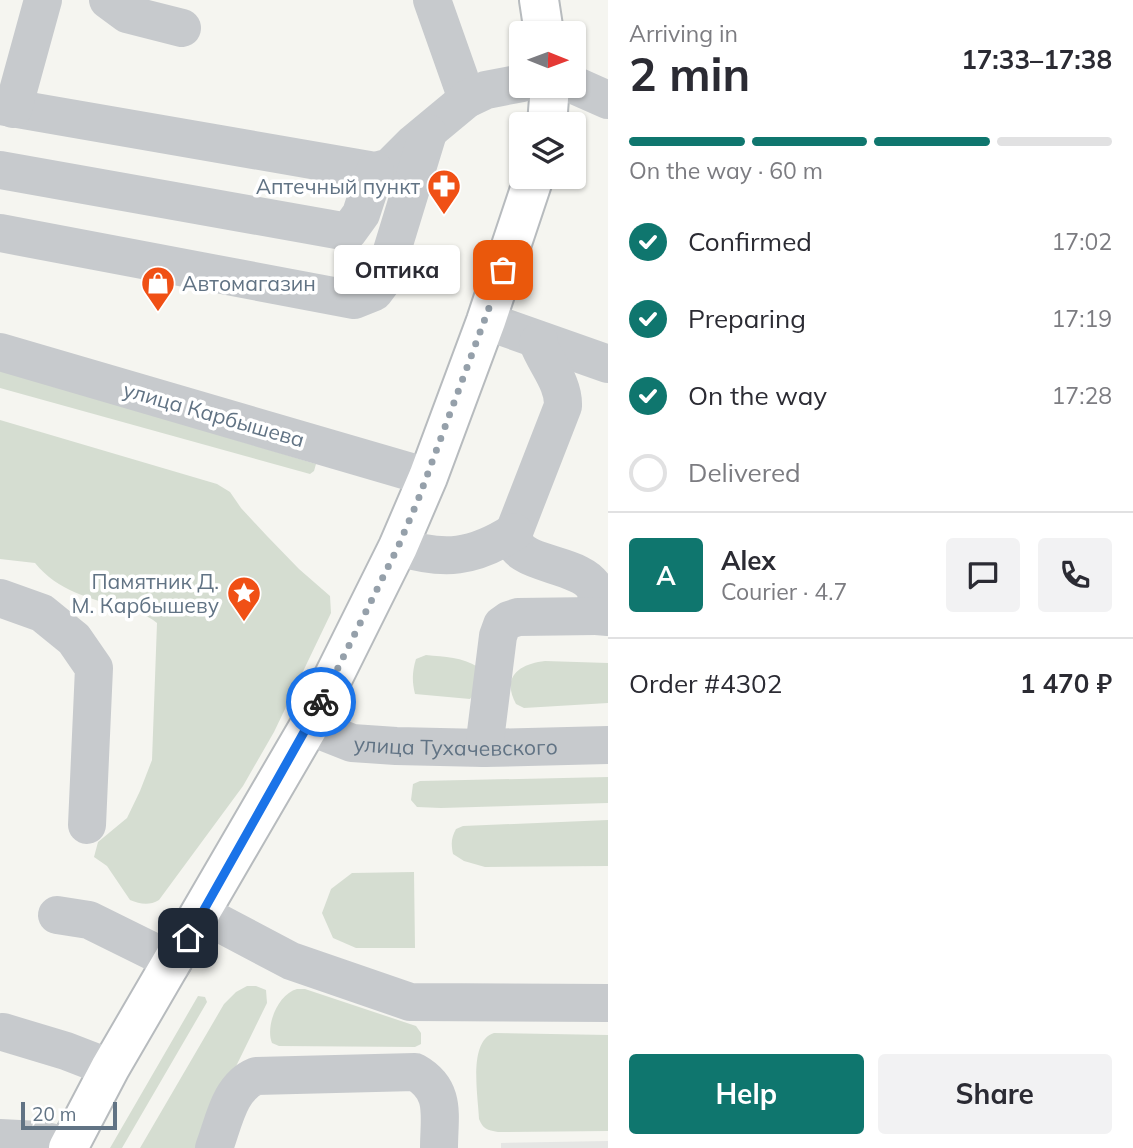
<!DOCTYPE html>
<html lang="en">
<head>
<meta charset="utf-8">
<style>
	body { margin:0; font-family:Mulish,sans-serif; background:#f2f2f3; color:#2b2b33; height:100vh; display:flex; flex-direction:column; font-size:26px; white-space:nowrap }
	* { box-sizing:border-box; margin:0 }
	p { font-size:23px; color:#7c7c81 }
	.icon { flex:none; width:38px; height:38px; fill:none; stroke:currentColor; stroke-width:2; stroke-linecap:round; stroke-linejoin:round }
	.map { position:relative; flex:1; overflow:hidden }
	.sheet { display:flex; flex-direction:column; background:#fff; width:525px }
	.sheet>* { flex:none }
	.needle { width:46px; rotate:91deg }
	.fabs { position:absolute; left:509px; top:21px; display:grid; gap:14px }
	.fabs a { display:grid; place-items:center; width:77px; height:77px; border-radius:7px; background:#fff; box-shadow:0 2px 5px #0004; font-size:35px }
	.scale { position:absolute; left:21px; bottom:18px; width:96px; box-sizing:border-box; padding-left:7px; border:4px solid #617384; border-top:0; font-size:19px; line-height:24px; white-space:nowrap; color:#617384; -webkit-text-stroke:5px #fff; paint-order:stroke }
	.pin { position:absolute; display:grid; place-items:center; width:60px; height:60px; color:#fff; margin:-30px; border-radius:14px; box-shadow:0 4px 10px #0006 }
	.courier { position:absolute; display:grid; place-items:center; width:70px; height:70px; margin:-35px; border:5px solid #1a73e8; border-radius:50%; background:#fff; color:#222; box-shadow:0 2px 9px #0007 }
	.bubble { position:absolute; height:49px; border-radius:7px; background:#fff; box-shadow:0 2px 5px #0004; font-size:23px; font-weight:700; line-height:49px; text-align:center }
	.head em { font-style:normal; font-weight:700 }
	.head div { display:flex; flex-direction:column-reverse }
	.head { display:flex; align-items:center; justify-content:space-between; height:119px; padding:0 21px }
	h1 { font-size:46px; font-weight:700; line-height:52px }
	.bar { display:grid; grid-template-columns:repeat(4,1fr); gap:10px 7px; align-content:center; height:84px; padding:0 21px }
	.bar i { height:9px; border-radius:5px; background:#e1e1e2 }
	.bar .active { background:#0f766e }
	.bar p { grid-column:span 4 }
	.line { display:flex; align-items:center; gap:18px; padding:0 21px; border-top:2px solid #e1e1e2 }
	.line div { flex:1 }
	.round { display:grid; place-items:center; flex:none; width:74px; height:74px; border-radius:7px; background:#f2f2f3 }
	ol { padding:0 21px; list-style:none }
	li { display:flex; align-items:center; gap:21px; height:77px }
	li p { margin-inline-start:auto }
	li .icon { padding:7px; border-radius:50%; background:#0f766e; color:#fff; stroke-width:4 }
	li:last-child { color:#7c7c81 }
	li i { width:38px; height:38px; border:4px solid #e1e1e2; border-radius:50% }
	.primary-button { display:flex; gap:14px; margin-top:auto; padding:14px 21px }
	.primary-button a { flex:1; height:80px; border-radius:7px; background:#0f766e; color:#fff; font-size:28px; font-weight:700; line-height:80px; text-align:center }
	.primary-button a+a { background:#f2f2f3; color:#2b2b33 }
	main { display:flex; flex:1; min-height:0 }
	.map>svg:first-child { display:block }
	.built { fill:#e5e6e4 }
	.green { fill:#d5ddd1 }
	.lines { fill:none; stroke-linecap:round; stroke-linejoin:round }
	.major-casing { stroke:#b7bbbe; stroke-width:42 }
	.minor { stroke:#c7cacd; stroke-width:38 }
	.major { stroke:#fff; stroke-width:38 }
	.done { stroke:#95a0aa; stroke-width:7; stroke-dasharray:0 12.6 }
	.route { stroke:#1a73e8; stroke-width:9 }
	.labels { text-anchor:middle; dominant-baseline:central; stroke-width:7; stroke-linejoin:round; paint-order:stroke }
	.poi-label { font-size:21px; fill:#617384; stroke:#fff; text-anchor:end }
	.street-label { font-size:21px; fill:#617384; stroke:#fff }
</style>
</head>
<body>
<main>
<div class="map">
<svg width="608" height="1148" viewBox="0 0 608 1148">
	<rect width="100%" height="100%" fill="#f5f5f0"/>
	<path class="built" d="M608 1141V1148H501V1143Z"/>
	<path class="green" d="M0 369 316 464 314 471 310 474 0 388Z
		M0 420 217 484 230 492 241 508 267 536 299 569 330 596 331 613 274 732 243 786 159 900C149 906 140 904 130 900L107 866 94 857 98 842 127 818 140 791 152 760 157 623C147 614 134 612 122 608 88 597 59 592 35 563L0 559Z
		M426 655C445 657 462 657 478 667L475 693 470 699 415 694C412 682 412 672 416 659Z
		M545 661 608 663V703L524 708 516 704C501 676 520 664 545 661Z
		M608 777V803L441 808 417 807 411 800 413 784 420 781Z
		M608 820V866L485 867 464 861 453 854C451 844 451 838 456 829L463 826Z
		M414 872 415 948H356L333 938 322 913 331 889 352 873Z
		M247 986H256L266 990 267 1003 196 1148H140L224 1004 236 992Z
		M297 989H305L416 1026 421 1033V1044L415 1047 279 1046 272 1043C265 1026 278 994 297 989Z
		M198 996 205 997 207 1002 122 1148H110Z
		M494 1033 608 1035V1131L498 1132C487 1130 483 1129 479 1119 478 1095 468 1041 494 1033Z"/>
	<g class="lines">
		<g class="major-casing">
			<path id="major" d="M539 0 544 33
				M547 124 550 86
				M68 1148 110 1068 309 726 398 547 428 477 486 321 534 177"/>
		</g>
		<g class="minor">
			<path d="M108 0 127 14 182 28"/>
			<path d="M432 0 467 99"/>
			<path d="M574 85 608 100"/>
			<path d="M0 106 375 171 390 167 414 143 467 99 486 90 522 83"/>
			<path d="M13 109 43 0"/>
			<path d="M0 170 348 232 361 214 375 171"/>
			<path d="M0 233 354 300 374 292 383 280 428 133"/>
			<path d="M486 321 608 364"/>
			<path d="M539 341 538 343C546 364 564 383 563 406L514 532C508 568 582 560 595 589 598 597 596 608 596 616L608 617"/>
			<path d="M0 352 428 477"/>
			<path d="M398 547C445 561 473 558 514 532"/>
			<path d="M0 598 42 613 74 639 94 668 87 825"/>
			<path id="s1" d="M309 726 352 743 396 746 484 748 608 745"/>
			<path d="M484 748 498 636 502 625 509 620 518 617 596 616"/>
			<path d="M202 914 291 961 410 1002 608 1003"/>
			<path d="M57 915 89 920 174 962"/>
			<path d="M3 1032 66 1051 110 1068"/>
			<path d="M0 1138 39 1140 70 1146"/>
			<path d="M214 1148C224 1122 229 1087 256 1076L415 1072C447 1090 439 1116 439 1148"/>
		</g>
		<use href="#major" class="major"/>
	</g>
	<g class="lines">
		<path class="done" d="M321 702 398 547 418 500 503 270"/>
		<path class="route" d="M188 938 321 702"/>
	</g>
	<defs>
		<g id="pharmacy-pin" transform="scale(1.75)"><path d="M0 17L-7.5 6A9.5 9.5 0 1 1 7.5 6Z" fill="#f05015" stroke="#fff"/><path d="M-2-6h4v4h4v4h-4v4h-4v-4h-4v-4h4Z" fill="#fff"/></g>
		<g id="shop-pin" transform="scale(1.75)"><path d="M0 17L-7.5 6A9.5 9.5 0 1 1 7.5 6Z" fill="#f05015" stroke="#fff"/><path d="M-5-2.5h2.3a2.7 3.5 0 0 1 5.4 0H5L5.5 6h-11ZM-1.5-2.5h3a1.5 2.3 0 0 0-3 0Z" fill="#fff"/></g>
		<g id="sight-pin" transform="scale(1.75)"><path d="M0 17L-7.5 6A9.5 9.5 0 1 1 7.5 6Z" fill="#f05015" stroke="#fff"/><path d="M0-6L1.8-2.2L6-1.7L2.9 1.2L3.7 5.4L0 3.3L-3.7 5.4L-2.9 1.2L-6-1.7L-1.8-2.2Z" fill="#fff"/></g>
	</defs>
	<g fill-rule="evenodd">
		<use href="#pharmacy-pin" x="444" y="186"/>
		<use href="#shop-pin" x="158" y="283"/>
		<use href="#sight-pin" x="244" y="593"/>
	</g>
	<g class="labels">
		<g class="poi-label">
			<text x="420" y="186">Аптечный пункт</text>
			<text x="182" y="283" text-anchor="start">Автомагазин</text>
			<text x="219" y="581">Памятник Д.<tspan x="219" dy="24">М. Карбышеву</tspan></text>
		</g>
		<g class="street-label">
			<text transform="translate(214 414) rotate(16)">улица Карбышева</text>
			<text stroke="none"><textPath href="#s1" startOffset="150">улица Тухачевского</textPath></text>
		</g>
	</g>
</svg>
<div class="fabs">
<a><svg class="needle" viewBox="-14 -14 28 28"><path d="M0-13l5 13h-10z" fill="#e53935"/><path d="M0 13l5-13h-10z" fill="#7c7c81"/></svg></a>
<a><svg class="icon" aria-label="layers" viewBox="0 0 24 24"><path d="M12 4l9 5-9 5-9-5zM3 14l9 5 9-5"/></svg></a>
</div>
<div class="scale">20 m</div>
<div class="pin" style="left:503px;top:270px;background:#ea580c"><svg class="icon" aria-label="bag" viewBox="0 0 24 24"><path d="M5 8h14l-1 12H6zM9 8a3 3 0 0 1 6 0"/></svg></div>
<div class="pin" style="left:188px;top:938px;background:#1f2937"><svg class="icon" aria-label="home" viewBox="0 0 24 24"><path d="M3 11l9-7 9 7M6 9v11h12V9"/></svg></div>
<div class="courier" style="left:321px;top:702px"><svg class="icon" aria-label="bike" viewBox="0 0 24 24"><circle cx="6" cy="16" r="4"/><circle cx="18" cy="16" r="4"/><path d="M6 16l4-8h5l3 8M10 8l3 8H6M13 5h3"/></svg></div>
<div class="bubble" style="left:334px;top:245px;width:126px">Оптика</div>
</div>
<section class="sheet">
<div class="head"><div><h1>2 min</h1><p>Arriving in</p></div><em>17:33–17:38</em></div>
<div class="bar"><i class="active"></i><i class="active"></i><i class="active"></i><i></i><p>On the way · 60 m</p></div>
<ol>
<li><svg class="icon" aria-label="check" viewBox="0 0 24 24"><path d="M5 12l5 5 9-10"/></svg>Confirmed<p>17:02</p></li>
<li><svg class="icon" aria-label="check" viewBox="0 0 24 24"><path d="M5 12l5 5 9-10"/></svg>Preparing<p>17:19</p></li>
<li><svg class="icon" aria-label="check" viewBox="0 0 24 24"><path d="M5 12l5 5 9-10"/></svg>On the way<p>17:28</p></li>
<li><i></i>Delivered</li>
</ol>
<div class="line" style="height:126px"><b class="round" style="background:#0f766e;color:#fff">A</b><div><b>Alex</b><p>Courier · 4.7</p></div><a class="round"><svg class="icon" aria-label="chat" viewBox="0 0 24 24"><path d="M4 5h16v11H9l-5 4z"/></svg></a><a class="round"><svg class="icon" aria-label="phone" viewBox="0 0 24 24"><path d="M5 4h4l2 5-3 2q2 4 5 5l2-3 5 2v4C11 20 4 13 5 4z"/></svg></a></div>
<div class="line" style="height:91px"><div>Order #4302</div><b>1 470 ₽</b></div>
<div class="primary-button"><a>Help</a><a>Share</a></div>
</section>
</main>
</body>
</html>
